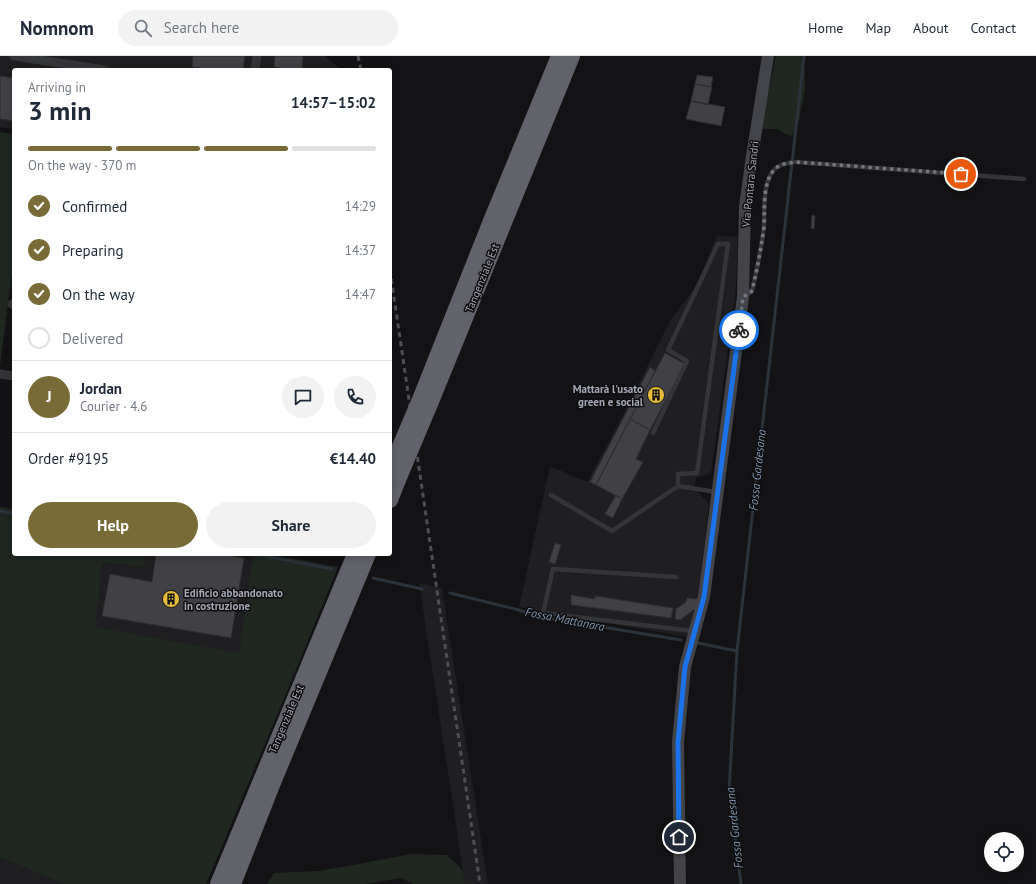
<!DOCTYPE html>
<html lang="en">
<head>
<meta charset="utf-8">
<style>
	body { margin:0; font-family:"PT Sans",sans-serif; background:#f2f2f3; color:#1f2937; height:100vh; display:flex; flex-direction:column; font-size:15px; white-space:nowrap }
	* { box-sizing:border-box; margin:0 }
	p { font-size:13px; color:#747a83 }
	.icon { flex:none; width:22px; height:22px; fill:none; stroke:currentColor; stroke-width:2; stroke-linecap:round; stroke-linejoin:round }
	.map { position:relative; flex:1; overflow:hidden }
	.sheet { position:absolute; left:12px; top:12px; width:380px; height:488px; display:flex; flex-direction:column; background:#fff; border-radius:4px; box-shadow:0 2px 10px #0003 }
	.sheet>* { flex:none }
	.controls { position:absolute; left:984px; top:776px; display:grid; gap:8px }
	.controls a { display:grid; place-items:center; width:40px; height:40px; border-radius:50%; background:#fff; box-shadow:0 2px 10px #0003; font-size:20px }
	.pin { position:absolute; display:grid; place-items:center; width:34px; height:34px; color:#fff; margin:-17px; border:2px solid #fff; border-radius:50%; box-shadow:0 1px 4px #0007 }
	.courier { position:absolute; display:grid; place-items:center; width:40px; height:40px; margin:-20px; border:3px solid #1a73e8; border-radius:50%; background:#fff; color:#222; box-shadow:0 1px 5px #0007 }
	.overview em { font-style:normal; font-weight:700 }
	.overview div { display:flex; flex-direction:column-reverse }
	.overview { display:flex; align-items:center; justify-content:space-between; height:68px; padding:0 16px }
	h1 { font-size:26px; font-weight:700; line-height:30px }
	.bar { display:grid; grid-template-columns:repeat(4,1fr); gap:6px 4px; align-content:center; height:48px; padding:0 16px }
	.bar i { height:5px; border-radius:3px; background:#e0e1e3 }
	.bar .current { background:#796b38 }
	.bar p { grid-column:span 4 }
	.line { display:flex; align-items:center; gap:10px; padding:0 16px; border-top:1px solid #e0e1e3 }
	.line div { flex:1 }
	.round { display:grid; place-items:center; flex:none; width:42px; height:42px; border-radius:21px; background:#f2f2f3 }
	ol { padding:0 16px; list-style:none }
	li { display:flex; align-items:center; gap:12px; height:44px }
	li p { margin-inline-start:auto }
	li .icon { padding:4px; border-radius:50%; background:#796b38; color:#fff; stroke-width:4 }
	li:last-child { color:#747a83 }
	li i { width:22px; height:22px; border:2px solid #e0e1e3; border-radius:50% }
	.cta { display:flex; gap:8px; margin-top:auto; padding:8px 16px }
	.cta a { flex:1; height:46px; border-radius:24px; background:#796b38; color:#fff; font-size:16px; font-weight:700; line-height:46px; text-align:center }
	.cta a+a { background:#f2f2f3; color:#1f2937 }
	header { display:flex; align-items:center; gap:24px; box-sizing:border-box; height:56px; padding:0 20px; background:#fff; border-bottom:1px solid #e0e1e3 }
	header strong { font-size:19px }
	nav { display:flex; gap:22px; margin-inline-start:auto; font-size:14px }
	.search { width:280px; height:36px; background:#f2f2f3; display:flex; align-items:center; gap:10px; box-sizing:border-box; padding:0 14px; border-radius:22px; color:#747a83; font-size:15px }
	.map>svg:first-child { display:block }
	.built { fill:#1f1f22 }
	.green { fill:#202721 }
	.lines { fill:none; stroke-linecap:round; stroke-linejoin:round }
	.stream { stroke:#2c323a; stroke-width:3 }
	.building { fill:#404045; stroke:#2e2d31 }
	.lane { stroke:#343539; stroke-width:4.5 }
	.street { stroke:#343539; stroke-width:9 }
	.secondary { stroke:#424449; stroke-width:12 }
	.highway { stroke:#61626a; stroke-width:16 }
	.rail { stroke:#4d4f54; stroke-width:3; stroke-dasharray:5 4; stroke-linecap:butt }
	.highway-bridge { stroke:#61626a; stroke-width:16 }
	.done { stroke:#73747c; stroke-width:4; stroke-dasharray:0 7.2 }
	.route { stroke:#1a73e8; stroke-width:5 }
	.labels { text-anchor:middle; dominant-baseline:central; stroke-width:3; stroke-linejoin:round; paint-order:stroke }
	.street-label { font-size:11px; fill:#a6a9b4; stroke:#0e0e10 }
	.poi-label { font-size:11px; font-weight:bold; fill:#a6a9b4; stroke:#0e0e10; text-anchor:end }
	.water-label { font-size:12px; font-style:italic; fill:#7e93ae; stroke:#0e0e10 }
</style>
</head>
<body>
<header>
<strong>Nomnom</strong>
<div class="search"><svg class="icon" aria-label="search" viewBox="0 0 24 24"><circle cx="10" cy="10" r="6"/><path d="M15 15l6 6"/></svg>Search here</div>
<nav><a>Home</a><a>Map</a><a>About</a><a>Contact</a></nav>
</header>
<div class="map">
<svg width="1036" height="828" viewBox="0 0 1036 828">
	<rect width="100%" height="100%" fill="#131315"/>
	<path class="built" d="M0 0H325L342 14H14V73L0 71Z
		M717 179 737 181 738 191 735 242 711 417 696 422 693 435 698 436 709 448 698 545 687 581 519 551 550 410 587 426 623 359 670 265 698 227Z
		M146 498H253L239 597 94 571 102 507 144 511Z
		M419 527 442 532 488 828H465Z
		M0 801 64 828H0Z"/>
	<path class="green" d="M776 0H801L805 12V32L799 65 792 80 783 77 778 73H762L765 53Z
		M0 76 14 78V201L0 310Z
		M0 451 14 453V498H146L144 511 102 507 95 571 228 595 239 597 253 498H269L338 511 288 633 206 828H64L0 801Z
		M411 798 447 799 463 815 465 828H413L401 822 366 828H267L274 817 317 815 343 811Z"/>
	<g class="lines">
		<path class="stream" d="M0 455 14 458
			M254 498 332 513
			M373 522 422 533
			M450 537 519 554 541 561 681 584
			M698 587 737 595
			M741 828 729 735 737 595 804 0"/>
	</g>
	<path class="building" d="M193 0H245L243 14H209L192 11Z
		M275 0H302L303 1 302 14H280V12L274 11Z
		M697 19 713 21 711 31 695 28Z
		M0 20 14 22V65L0 63Z
		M695 28 712 31 708 49 691 45Z
		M691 45 725 51 721 70 686 63Z
		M812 159 815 160 814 173 811 172Z
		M665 297 685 308 650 374 630 363Z
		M650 311 655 315 596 429 590 426Z
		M630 363 650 374 636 403 643 406 622 443 596 429Z
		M616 439 622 443 613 462 605 458Z
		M555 487 561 489 555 508 549 506Z
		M156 498H222L244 502 231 582 102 560 110 518 152 526Z
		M571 539 595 543V540L673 552 671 562 572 549H571Z
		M687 542 698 543 696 552 680 564 675 563 676 553 686 546Z"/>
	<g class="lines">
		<path class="lane" d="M745 240 752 235C757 214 761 193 764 171 765 155 762 127 774 114 779 108 788 107 796 106L1024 123
			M653 377 687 305 668 294 718 188H728L697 417 678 418V430
			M551 439 612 475 678 430 716 436
			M676 521 553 513 543 557 693 575"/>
		<path class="street" d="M14 0 105 14
			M255 14 257 0
			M12 248 14 249
			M0 318 14 320"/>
		<path class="secondary" d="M680 828 678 686 685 611 704 541 743 241 745 150 752 100 768 0"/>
		<path class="highway" d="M419 346 491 165 559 0
			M430 348 572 0
			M390 444 398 424
			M218 828 355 498
			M233 828 272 729 368 498"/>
		<path class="rail" d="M358 0 361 14
			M390 214 480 828"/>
		<path class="highway-bridge" d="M390 414 419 346
			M398 424 430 348"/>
	</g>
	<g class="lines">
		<path class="done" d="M739 274 743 241 752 235C757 214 761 193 764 171 765 155 762 127 774 114 779 108 788 107 796 106L961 118"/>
		<path class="route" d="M679 781 678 686 685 611 704 541 739 274"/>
	</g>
	<defs>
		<g id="building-disc" transform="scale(0.9)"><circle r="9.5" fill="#e7bc39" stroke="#0e0e10"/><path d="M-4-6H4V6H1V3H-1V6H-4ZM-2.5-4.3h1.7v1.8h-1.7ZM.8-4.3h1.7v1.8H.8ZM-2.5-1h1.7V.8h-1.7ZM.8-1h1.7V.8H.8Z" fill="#111"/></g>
	</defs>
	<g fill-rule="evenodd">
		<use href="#building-disc" x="656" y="339"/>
		<use href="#building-disc" x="171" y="543"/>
	</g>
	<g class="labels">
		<g class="street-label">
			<text transform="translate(750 128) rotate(-84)">Via Pontara Sandri</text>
			<text transform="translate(482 222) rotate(-68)">Tangenziale Est</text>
			<text transform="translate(286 663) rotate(-67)">Tangenziale Est</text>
		</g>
		<g class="poi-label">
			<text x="643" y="333">Mattarà l'usato<tspan x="643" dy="13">green e social</tspan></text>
			<text x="184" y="537" text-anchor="start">Edificio abbandonato<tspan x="184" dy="13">in costruzione</tspan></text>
		</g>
		<g class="water-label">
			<text transform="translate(757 414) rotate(-84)">Fossa Gardesana</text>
			<text transform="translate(565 563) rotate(11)">Fossa Mattanara</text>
			<text transform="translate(734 772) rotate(-96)">Fossa Gardesana</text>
		</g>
	</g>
</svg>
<div class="controls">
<a><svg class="icon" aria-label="locate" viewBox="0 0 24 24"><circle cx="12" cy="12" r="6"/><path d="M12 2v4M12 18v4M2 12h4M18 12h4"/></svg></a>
</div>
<div class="pin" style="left:961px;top:118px;background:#ea580c"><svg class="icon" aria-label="bag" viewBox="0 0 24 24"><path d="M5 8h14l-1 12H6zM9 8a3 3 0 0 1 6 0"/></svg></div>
<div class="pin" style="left:679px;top:781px;background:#1f2937"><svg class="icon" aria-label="home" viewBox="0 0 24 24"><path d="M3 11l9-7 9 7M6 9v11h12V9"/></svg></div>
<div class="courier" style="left:739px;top:274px"><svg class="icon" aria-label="bike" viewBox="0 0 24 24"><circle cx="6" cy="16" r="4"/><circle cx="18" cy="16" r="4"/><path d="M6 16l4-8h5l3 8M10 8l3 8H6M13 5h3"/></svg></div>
<section class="sheet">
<div class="overview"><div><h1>3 min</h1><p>Arriving in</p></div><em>14:57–15:02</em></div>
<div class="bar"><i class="current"></i><i class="current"></i><i class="current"></i><i></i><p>On the way · 370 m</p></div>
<ol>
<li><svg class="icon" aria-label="check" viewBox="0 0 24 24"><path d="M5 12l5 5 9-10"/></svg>Confirmed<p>14:29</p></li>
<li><svg class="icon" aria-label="check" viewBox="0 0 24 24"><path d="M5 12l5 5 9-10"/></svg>Preparing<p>14:37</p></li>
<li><svg class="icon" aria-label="check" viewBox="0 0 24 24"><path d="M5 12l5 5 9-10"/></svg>On the way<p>14:47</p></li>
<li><i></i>Delivered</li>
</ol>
<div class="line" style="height:72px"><b class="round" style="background:#796b38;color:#fff">J</b><div><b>Jordan</b><p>Courier · 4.6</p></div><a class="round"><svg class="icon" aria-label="chat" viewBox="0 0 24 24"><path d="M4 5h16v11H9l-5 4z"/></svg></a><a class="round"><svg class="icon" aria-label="phone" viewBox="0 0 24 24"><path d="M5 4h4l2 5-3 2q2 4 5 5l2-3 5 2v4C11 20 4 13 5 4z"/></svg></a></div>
<div class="line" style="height:52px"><div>Order #9195</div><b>€14.40</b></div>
<div class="cta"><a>Help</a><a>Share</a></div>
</section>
</div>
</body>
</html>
